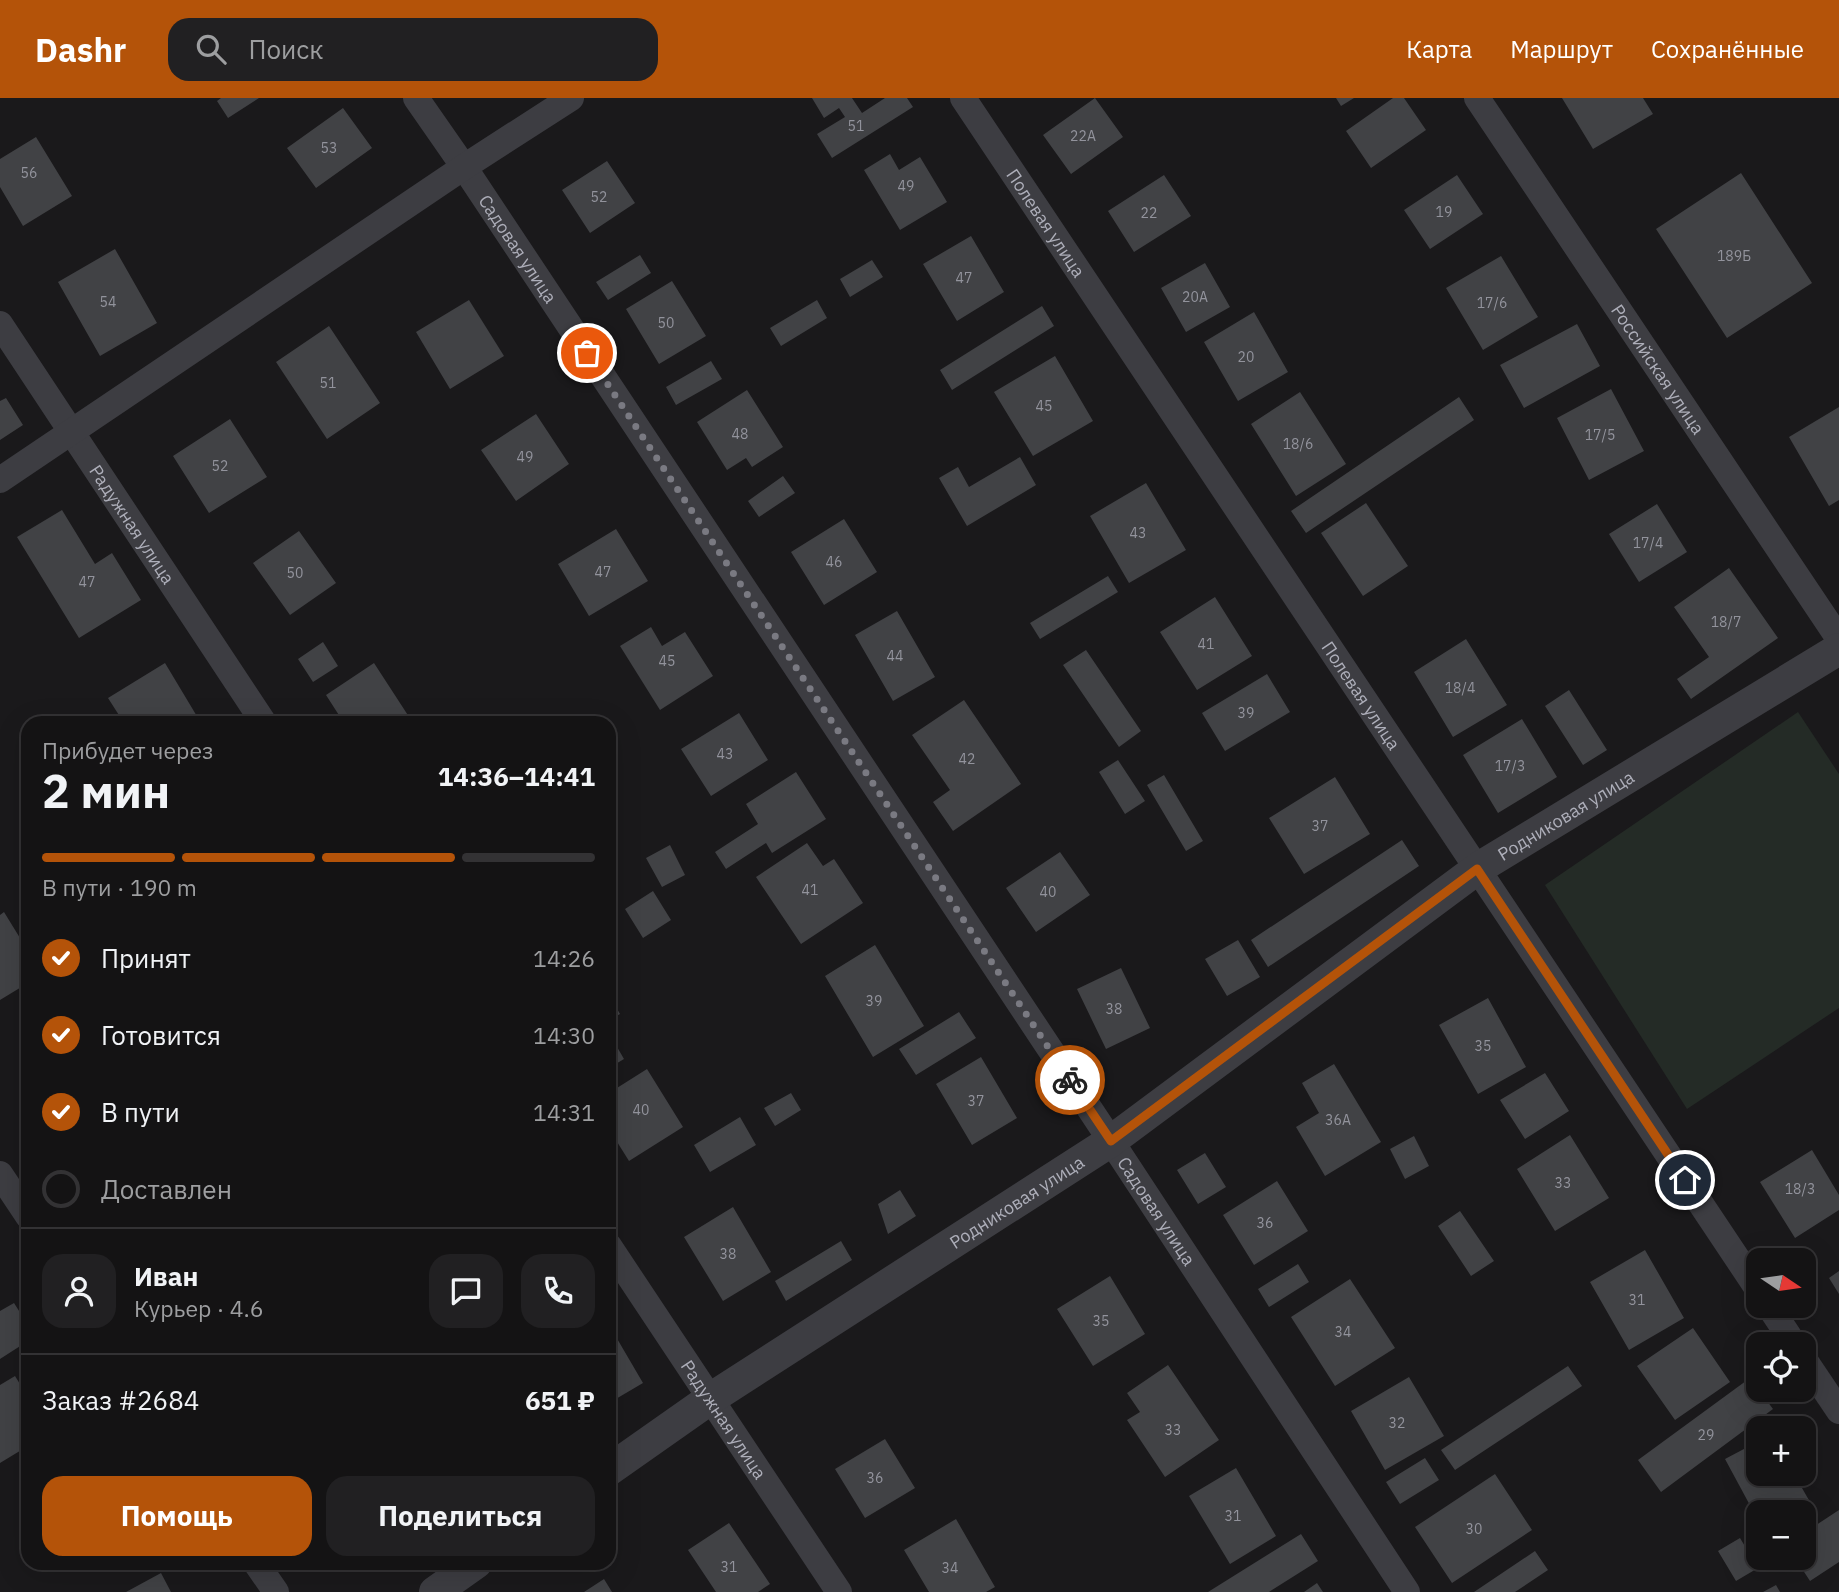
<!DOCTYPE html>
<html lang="ru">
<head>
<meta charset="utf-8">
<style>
	body { margin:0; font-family:"IBM Plex Sans",sans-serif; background:#212022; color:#f1f3f6; height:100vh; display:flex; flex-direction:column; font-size:26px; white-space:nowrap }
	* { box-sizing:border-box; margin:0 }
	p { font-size:23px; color:#9d9ea0 }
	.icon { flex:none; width:38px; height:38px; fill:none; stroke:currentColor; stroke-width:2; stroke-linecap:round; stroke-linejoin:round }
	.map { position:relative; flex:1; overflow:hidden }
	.details { position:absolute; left:21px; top:618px; width:595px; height:854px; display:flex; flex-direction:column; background:#141314; border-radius:21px; box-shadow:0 7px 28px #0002,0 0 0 2px #333234 }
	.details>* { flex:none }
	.needle { width:46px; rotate:103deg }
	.controls { position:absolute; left:1746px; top:1150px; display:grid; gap:14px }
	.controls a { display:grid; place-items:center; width:70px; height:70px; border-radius:14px; background:#141314; box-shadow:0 7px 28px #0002,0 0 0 2px #333234; font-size:35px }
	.pin { position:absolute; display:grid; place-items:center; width:60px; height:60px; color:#fff; margin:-30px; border:4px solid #fff; border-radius:50%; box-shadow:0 2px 7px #0007 }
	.courier { position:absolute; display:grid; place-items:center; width:70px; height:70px; margin:-35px; border:5px solid #b45309; border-radius:50%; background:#fff; color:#222; box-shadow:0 2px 9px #0007 }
	.overview em { font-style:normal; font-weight:700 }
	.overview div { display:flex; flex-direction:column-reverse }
	.overview { display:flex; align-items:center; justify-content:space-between; height:119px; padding:0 21px }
	h1 { font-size:46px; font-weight:700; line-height:52px }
	.bar { display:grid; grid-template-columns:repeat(4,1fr); gap:10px 7px; align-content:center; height:84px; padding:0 21px }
	.bar i { height:9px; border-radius:5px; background:#333234 }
	.bar .on { background:#b45309 }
	.bar p { grid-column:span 4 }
	.line { display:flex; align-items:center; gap:18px; padding:0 21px; border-top:2px solid #333234 }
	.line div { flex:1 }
	.round { display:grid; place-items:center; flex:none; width:74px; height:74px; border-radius:21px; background:#212022 }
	ol { padding:0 21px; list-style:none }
	li { display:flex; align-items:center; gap:21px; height:77px }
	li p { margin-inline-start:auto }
	li .icon { padding:7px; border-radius:50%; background:#b45309; color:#fff; stroke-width:4 }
	li:last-child { color:#9d9ea0 }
	li i { width:38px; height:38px; border:4px solid #333234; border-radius:50% }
	.button { display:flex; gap:14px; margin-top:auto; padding:14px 21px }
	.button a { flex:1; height:80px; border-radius:21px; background:#b45309; color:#fff; font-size:28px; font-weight:700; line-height:80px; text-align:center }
	.button a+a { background:#212022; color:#f1f3f6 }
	header { display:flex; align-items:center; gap:42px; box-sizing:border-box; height:98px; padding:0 35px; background:#b45309; color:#fff }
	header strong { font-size:33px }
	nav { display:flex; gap:38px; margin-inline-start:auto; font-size:24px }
	.search { width:490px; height:63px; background:#212022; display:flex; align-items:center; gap:18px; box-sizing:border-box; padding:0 24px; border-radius:21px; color:#9d9ea0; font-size:26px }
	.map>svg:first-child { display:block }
	.green { fill:#242b26 }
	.building { fill:#414245 }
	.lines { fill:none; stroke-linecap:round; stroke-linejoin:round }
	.minor { stroke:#3d3d42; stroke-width:26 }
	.tertiary { stroke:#3d3d42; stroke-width:32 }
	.done { stroke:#7a7a82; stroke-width:7; stroke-dasharray:0 12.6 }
	.route { stroke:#b45309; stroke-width:9 }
	.labels { text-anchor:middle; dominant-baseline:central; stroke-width:5; stroke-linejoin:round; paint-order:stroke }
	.number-label { font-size:14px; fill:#92939c }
	.street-label { font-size:18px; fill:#adaeb9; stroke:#151416 }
</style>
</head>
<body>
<header>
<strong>Dashr</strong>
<div class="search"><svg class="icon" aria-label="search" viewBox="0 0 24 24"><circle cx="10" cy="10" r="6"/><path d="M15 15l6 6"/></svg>Поиск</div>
<nav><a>Карта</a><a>Маршрут</a><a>Сохранённые</a></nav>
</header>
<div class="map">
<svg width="1839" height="1494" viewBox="0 0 1839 1494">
	<rect width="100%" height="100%" fill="#1a191b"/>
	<path class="green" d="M1798 614 1839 676V910L1687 1011 1545 787Z"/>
	<path class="building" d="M221 0H259L228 20 217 3Z
		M812 0H852L862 15 885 0H907L913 9 832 60 817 36 845 19 839 10 824 20Z
		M1095 0 1123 39 1071 76 1043 37Z
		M1336 0H1354L1341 8Z
		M1393 0H1404L1426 32 1371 70 1346 33Z
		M1562 0H1643L1653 16 1593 51Z
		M343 10 372 50 316 90 287 50Z
		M36 39 72 98 23 128 0 89V61Z
		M890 56 899 72 920 59 947 104 900 132 864 72Z
		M607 63 635 105 590 135 562 92Z
		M1741 75 1812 185 1727 240 1656 131Z
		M1164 77 1191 118 1134 154 1108 113Z
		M1457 77 1483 116 1430 151 1404 112Z
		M971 138 1004 194 957 223 923 166Z
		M115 151 157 225 100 258 58 184Z
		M640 157 651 175 608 202 596 184Z
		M1501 158 1538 219 1483 252 1446 190Z
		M872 162 883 179 850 199 840 181Z
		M1205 165 1230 209 1186 234 1161 190Z
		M672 183 706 238 659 266 626 211Z
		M469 202 504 258 450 291 416 234Z
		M817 202 827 220 781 248 770 230Z
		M1042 208 1054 228 952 292 940 272Z
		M1254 214 1288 274 1238 303 1204 244Z
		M1577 226 1600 268 1524 310 1500 267Z
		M329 228 380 305 327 341 276 264Z
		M1055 258 1093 323 1033 358 994 294Z
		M711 263 722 281 676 307 666 289Z
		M1611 291 1644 353 1589 382 1557 320Z
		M747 292 783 349 752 369 746 360 727 372 697 324Z
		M1300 294 1346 366 1296 398 1251 326Z
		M1459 299 1474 322 1306 435 1291 413Z
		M6 300 23 327 0 342V303Z
		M1839 309V402L1829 408 1789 339Z
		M536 316 569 366 516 403 481 352Z
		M230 321 267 379 209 415 173 358Z
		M1020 359 1036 387 967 428 939 380 958 369 969 389Z
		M783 378 795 395 759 419 748 403Z
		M1146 385 1186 452 1129 485 1090 418Z
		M1366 405 1408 468 1363 498 1321 435Z
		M1657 406 1687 454 1639 484 1609 436Z
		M62 412 95 466 112 455 141 502 79 540 17 439Z
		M844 421 877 474 824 507 791 454Z
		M616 431 648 483 589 518 558 466Z
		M299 433 336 485 290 517 253 465Z
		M1729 470 1778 540 1691 601 1677 581 1709 559 1674 509Z
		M1108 478 1118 494 1040 541 1030 525Z
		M1215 499 1252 558 1197 592 1160 534Z
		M897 513 935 579 893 603 855 537Z
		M651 529 662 548 685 534 713 578 660 612 620 548Z
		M1466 541 1507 607 1453 639 1414 574Z
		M323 544 338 568 313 584 298 561Z
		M1086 552 1141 633 1119 649 1063 567Z
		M165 565 201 625H124L108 600Z
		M374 565 413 625H344L326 597Z
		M1267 576 1290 614 1225 653 1202 615Z
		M1569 592 1607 652 1583 667 1545 608Z
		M964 602 1021 686 953 733 933 704 950 692 912 637Z
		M739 615 768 662 711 698 681 651Z
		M1522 621 1557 679 1498 715 1463 657Z
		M1118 662 1145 703 1125 716 1099 674Z
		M796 674 826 721 772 755 766 745 726 771 715 754 758 726 746 706Z
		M1164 677 1203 743 1186 753 1147 687Z
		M1335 679 1370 736 1304 776 1269 720Z
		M1402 742 1419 768 1268 869 1251 842Z
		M807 745 823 768 834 761 863 805 801 846 756 779Z
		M670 747 685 777 662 789 646 760Z
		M1060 754 1090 797 1036 834 1006 790Z
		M653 793 671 822 643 840 625 811Z
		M4 814 28 853V885L0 902V817Z
		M1238 842 1260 879 1227 898 1205 861Z
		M875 847 924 928 873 959 825 878Z
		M1121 870 1150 930 1106 951 1077 891Z
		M609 897 620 916 609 922Z
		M1488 900 1526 969 1478 996 1439 927Z
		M959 914 976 940 916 977 899 951Z
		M613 942 624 961 609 970V944Z
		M981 959 1017 1020 972 1047 936 986Z
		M1334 966 1381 1044 1325 1078 1296 1029 1319 1015 1302 985Z
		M647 971 683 1029 629 1063 609 1031V995Z
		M1545 975 1569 1013 1525 1041 1500 1002Z
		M791 995 801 1012 775 1028 764 1010Z
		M740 1019 756 1047 710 1074 694 1047Z
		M1570 1037 1609 1100 1555 1133 1517 1071Z
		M1414 1038 1429 1068 1405 1081 1390 1051Z
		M1812 1052 1839 1097V1112L1795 1140 1760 1084Z
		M1205 1055 1226 1089 1198 1106 1177 1072Z
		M1277 1083 1308 1133 1254 1167 1223 1117Z
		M900 1092 916 1118 888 1136 878 1106Z
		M733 1109 771 1174 723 1203 684 1139Z
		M1460 1113 1494 1163 1471 1178 1438 1128Z
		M841 1143 852 1162 786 1203 775 1183Z
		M1645 1152 1684 1220 1629 1252 1590 1184Z
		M1298 1166 1309 1184 1269 1209 1258 1191Z
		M1839 1173V1196L1829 1180Z
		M1110 1178 1145 1236 1093 1268 1057 1211Z
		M1350 1181 1395 1250 1335 1288 1291 1219Z
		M14 1205 28 1227V1243L0 1261V1213Z
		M1693 1230 1730 1284 1675 1322 1637 1268Z
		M612 1232 643 1285 609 1305V1233Z
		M1168 1267 1219 1342 1165 1379 1127 1322 1140 1314 1127 1295Z
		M1568 1268 1582 1288 1455 1372 1441 1352Z
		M15 1278 28 1299V1348L0 1365V1287Z
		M1409 1279 1444 1338 1385 1372 1351 1313Z
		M1750 1280 1773 1311 1661 1394 1638 1362Z
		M885 1341 915 1390 865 1420 835 1371Z
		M1759 1343V1376H1794L1810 1404 1792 1414H1759V1424L1725 1361Z
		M1425 1360 1439 1382 1400 1406 1386 1384Z
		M1236 1370 1276 1438 1230 1466 1189 1398Z
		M1495 1376 1532 1432 1452 1485 1415 1429Z
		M1839 1412V1464L1810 1483 1795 1460H1804V1435Z
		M956 1421 995 1489 986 1494H929L904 1452Z
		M729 1425 770 1486 758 1494H716L688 1452Z
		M1301 1436 1318 1463 1269 1494H1208Z
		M1740 1440 1758 1470 1736 1483 1718 1453Z
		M1535 1453 1548 1472 1515 1494H1474Z
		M161 1475 171 1494H126Z
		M604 1481 612 1494H584Z
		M1317 1485 1323 1494H1304Z
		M1776 1487 1780 1494H1763Z"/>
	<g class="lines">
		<g class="minor">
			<path id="s1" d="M416 0 464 69 1111 1043 1407 1494"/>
			<path id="s2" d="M963 0 1759 1193"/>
			<path id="s3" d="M1477 0 1839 541"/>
			<path id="s4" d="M0 226 264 625"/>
			<path d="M0 382 464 69 571 0"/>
			<path d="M0 1076 28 1118"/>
			<path id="s5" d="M609 1148 839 1494"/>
			<path d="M1769 1208 1794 1246"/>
			<path d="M1804 1261 1839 1313"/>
			<path d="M256 1465 276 1494"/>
		</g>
		<g class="tertiary">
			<path id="s6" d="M609 1372 710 1301 1111 1043 1477 771 1839 551"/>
			<path d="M435 1494 476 1465"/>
		</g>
	</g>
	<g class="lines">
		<path class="done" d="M587 255 1070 982"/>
		<path class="route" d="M1070 982 1111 1043 1477 771 1685 1082"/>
	</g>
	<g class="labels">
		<g class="number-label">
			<text x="856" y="28">51</text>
			<text x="1083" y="38">22А</text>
			<text x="329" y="50">53</text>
			<text x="29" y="75">56</text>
			<text x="906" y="88">49</text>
			<text x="599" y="99">52</text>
			<text x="1444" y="114">19</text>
			<text x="1149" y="115">22</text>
			<text x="1734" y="158">189Б</text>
			<text x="964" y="180">47</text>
			<text x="1195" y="199">20А</text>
			<text x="108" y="204">54</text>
			<text x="1492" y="205">17/6</text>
			<text x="666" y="225">50</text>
			<text x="1246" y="259">20</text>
			<text x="328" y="285">51</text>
			<text x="1044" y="308">45</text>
			<text x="740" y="336">48</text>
			<text x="1600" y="337">17/5</text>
			<text x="1298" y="346">18/6</text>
			<text x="525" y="359">49</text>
			<text x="220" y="368">52</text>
			<text x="1138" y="435">43</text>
			<text x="1648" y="445">17/4</text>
			<text x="834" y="464">46</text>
			<text x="603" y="474">47</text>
			<text x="295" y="475">50</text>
			<text x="87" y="484">47</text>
			<text x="1726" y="524">18/7</text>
			<text x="1206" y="546">41</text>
			<text x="895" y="558">44</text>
			<text x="667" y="563">45</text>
			<text x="1460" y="590">18/4</text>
			<text x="1246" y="615">39</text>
			<text x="725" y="656">43</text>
			<text x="967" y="661">42</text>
			<text x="1510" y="668">17/3</text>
			<text x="1320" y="728">37</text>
			<text x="810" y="792">41</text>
			<text x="1048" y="794">40</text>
			<text x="874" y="903">39</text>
			<text x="1114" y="911">38</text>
			<text x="1483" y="948">35</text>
			<text x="976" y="1003">37</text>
			<text x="641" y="1012">40</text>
			<text x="1338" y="1022">36А</text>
			<text x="1563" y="1085">33</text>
			<text x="1800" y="1091">18/3</text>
			<text x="1265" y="1125">36</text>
			<text x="728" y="1156">38</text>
			<text x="1637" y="1202">31</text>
			<text x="1101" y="1223">35</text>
			<text x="1343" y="1234">34</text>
			<text x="1397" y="1325">32</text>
			<text x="1173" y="1332">33</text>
			<text x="1706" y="1337">29</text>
			<text x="875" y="1380">36</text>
			<text x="1233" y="1418">31</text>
			<text x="1474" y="1431">30</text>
			<text x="729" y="1469">31</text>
			<text x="950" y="1470">34</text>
		</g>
		<g class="street-label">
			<text stroke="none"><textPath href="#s2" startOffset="150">Полевая улица</textPath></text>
			<text stroke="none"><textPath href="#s1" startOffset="182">Садовая улица</textPath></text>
			<text stroke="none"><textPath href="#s3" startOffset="326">Российская улица</textPath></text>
			<text stroke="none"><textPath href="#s4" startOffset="240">Радужная улица</textPath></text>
			<text stroke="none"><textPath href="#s2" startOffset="718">Полевая улица</textPath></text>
			<text stroke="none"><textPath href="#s6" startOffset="1160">Родниковая улица</textPath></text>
			<text stroke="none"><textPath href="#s6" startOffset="488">Родниковая улица</textPath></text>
			<text stroke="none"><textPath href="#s1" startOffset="1337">Садовая улица</textPath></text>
			<text stroke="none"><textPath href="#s5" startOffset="208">Радужная улица</textPath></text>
		</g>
	</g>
</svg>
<div class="controls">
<a><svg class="needle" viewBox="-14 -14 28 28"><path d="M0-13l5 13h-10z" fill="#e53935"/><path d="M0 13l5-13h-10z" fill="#9d9ea0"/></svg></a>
<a><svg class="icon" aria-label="locate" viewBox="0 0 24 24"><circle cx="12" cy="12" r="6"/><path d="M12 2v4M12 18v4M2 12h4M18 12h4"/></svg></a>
<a>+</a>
<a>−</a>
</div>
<div class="pin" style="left:587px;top:255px;background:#ea580c"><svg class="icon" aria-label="bag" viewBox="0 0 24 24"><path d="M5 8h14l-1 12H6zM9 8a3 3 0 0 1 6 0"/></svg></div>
<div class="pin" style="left:1685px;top:1082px;background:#1f2937"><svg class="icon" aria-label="home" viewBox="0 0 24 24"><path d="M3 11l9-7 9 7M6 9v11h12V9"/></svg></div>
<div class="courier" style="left:1070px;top:982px"><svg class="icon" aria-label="bike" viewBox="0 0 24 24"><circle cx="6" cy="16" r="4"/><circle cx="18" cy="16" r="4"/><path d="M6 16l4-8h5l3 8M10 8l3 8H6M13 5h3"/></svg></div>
<section class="details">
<div class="overview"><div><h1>2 мин</h1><p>Прибудет через</p></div><em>14:36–14:41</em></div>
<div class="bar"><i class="on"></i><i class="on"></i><i class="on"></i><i></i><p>В пути · 190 m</p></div>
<ol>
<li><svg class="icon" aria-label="check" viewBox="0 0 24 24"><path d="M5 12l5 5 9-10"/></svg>Принят<p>14:26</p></li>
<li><svg class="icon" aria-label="check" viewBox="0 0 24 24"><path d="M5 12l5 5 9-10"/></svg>Готовится<p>14:30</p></li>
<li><svg class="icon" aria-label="check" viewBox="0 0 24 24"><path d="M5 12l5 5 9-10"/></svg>В пути<p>14:31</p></li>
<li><i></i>Доставлен</li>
</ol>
<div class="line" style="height:126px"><a class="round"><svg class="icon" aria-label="person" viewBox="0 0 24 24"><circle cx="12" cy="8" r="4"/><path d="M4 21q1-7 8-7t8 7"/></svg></a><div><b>Иван</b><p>Курьер · 4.6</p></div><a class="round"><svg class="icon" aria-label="chat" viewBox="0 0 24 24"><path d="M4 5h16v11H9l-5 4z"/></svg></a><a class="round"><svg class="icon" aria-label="phone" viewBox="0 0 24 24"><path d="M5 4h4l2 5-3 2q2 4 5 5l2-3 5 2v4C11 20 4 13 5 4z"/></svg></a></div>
<div class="line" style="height:91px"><div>Заказ #2684</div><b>651 ₽</b></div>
<div class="button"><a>Помощь</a><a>Поделиться</a></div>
</section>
</div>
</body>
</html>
